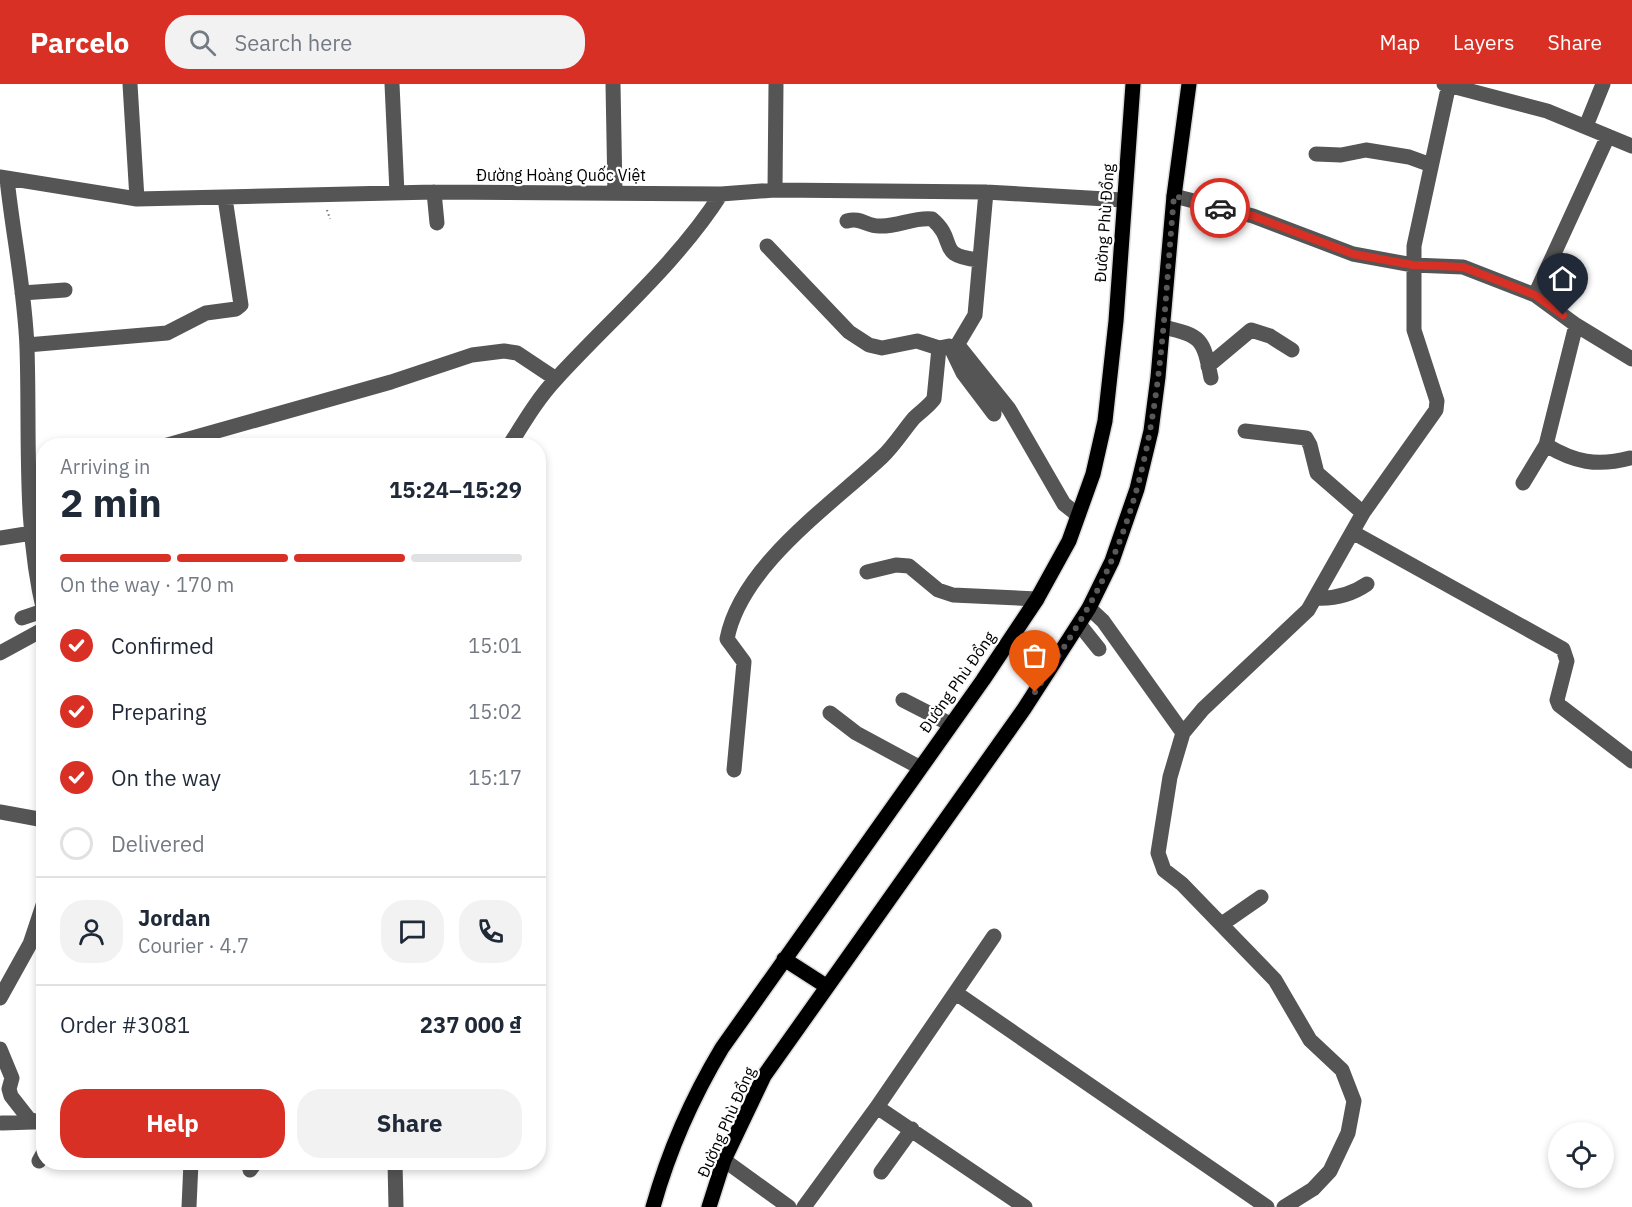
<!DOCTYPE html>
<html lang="en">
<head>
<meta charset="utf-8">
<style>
	body { margin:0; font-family:"IBM Plex Sans",sans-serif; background:#f2f2f3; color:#1f2937; height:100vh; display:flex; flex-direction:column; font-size:22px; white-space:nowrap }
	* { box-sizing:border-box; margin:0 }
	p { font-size:20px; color:#747a83 }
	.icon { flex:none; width:33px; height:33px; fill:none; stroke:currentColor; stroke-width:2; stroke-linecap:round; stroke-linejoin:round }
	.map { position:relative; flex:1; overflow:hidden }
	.side { position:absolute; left:36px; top:354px; width:510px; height:732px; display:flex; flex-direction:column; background:#fff; border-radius:24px; box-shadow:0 3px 9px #0003 }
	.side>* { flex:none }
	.controls { position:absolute; left:1548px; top:1038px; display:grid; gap:12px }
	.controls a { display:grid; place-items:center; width:66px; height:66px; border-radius:50%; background:#fff; box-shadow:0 3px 9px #0003; font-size:30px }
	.pin { position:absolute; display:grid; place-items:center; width:51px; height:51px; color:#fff; margin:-62px -26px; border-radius:50% 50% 50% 0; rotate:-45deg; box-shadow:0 0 6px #0007 }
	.pin .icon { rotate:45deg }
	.courier { position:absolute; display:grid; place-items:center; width:60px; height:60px; margin:-30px; border:4px solid #d93025; border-radius:50%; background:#fff; color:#222; box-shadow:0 2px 8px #0007 }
	.head em { font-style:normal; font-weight:700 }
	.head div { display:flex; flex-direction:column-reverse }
	.head { display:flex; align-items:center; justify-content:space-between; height:102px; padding:0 24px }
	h1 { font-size:39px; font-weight:700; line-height:45px }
	.bar { display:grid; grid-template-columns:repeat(4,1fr); gap:9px 6px; align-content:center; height:72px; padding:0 24px }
	.bar i { height:8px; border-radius:4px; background:#e0e1e3 }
	.bar .on { background:#d93025 }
	.bar p { grid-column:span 4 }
	.line { display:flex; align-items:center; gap:15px; padding:0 24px; border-top:2px solid #e0e1e3 }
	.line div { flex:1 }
	.round { display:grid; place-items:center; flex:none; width:63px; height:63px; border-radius:24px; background:#f2f2f3 }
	ol { padding:0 24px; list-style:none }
	li { display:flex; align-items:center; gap:18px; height:66px }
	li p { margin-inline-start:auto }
	li .icon { padding:6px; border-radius:50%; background:#d93025; color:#fff; stroke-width:4 }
	li:last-child { color:#747a83 }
	li i { width:33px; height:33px; border:3px solid #e0e1e3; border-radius:50% }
	.cta { display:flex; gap:12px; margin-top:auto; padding:12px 24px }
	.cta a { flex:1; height:69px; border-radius:24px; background:#d93025; color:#fff; font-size:24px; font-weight:700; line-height:69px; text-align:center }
	.cta a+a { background:#f2f2f3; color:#1f2937 }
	header { display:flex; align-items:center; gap:36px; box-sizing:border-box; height:84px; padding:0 30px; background:#d93025; color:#fff }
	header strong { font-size:28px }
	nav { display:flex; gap:33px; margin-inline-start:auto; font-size:21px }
	.search { width:420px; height:54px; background:#f2f2f3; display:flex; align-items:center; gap:15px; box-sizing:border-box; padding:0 21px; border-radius:24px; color:#747a83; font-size:22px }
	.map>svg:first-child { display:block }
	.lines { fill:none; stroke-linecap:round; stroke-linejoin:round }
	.major-casing { stroke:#dbdbdb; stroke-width:18 }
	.path { stroke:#777; stroke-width:2; stroke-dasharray:1.5 3; stroke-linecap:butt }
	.minor { stroke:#555; stroke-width:15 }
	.major { stroke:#000; stroke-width:15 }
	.done { stroke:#595959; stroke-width:6; stroke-dasharray:0 10.8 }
	.route { stroke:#d93025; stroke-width:8 }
	.labels { text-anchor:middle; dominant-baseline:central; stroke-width:4.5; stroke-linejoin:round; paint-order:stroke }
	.street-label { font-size:16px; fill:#000; stroke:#fff }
</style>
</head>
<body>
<header>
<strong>Parcelo</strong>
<div class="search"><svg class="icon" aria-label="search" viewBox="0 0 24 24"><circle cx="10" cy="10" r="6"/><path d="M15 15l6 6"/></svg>Search here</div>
<nav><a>Map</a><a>Layers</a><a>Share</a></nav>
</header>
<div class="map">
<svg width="1632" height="1123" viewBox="0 0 1632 1123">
	<rect width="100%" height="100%" fill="#fff"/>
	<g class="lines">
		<g class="major-casing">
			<path id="major" d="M784 875 826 902
				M653 1123C669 1066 692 1014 722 964L983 596 1037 515 1069 457 1093 390 1105 337 1116 237 1133 0
				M709 1123 724 1076 764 992 1024 625 1089 524 1112 477 1137 405 1151 347 1158 293 1174 112 1189 0"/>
		</g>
		<path class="path" d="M327 126 330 135"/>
		<path class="minor" d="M130 0 137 115
			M392 0 397 109
			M613 0 615 109
			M1444 0 1547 27 1632 62
			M1586 42 1603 0
			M1316 70 1341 71 1366 66 1409 73 1431 81
			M0 93 137 115 434 108 721 110 775 106 986 108 1123 116
			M7 95C13 151 25 207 27 264 30 351 23 442 44 528
			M775 106 776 0
			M434 108 437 139
			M1174 112 1253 132 1353 170 1413 181 1463 183 1535 211 1576 241 1632 275
			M847 137C860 133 867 142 879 142 898 143 913 133 932 135 959 158 934 171 979 176
			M767 162 849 248 869 261 882 264 917 257 939 264 949 262 961 265 1009 325 1064 420 1078 431
			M22 209 65 206
			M1535 211 1608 52
			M1163 243C1202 252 1203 254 1211 294
			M27 261 167 249 206 229 236 225 241 221 225 114
			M956 263 975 231 986 108
			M951 264 963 289 994 330
			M1208 282 1251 246 1270 252 1292 266
			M1245 347 1306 354 1310 361 1317 389 1363 429
			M1546 361C1574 378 1597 383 1630 374
			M164 362 391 298 472 271 504 267 517 269 556 295
			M509 362C524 338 538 314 557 294 611 235 678 178 721 110
			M1523 399 1546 361 1576 241
			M1354 449 1563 565 1567 577 1557 616 1559 621 1632 677
			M0 454 32 449
			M867 488 896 481 909 482 938 506 953 511 1037 515
			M1316 514C1335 515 1351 511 1367 500
			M1089 524 1103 537 1183 649
			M22 534 43 527
			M1079 540 1099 565
			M0 569 44 545
			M903 616 950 640
			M830 629 856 649 919 683
			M734 686 744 578 727 555C741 482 831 421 882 373 894 362 903 347 914 334 921 327 928 323 934 315L939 264
			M0 728 44 736
			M1222 840 1261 813
			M956 909 1267 1123
			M0 914 30 860 44 818
			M0 965 12 994 9 1005 11 1012 29 1035 44 1040
			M877 1023 994 852
			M2 1039 33 1038
			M724 1076 789 1123
			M39 1077 44 1068
			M395 1078 396 1123
			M250 1086 256 1078
			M881 1088 912 1045
			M189 1123 191 1078
			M804 1123 877 1023 1025 1123
			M1284 1123 1313 1105 1330 1087 1348 1049 1354 1017 1342 986 1310 956 1275 896 1182 800 1164 786 1158 769 1170 693 1183 649 1203 625 1308 526 1363 429 1436 326 1437 317 1414 246V162L1449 0"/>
		<use href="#major" class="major"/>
	</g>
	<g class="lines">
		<path class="done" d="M1035 608C1062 566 1091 524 1111 478 1162 363 1163 235 1174 112L1220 124"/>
		<path class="route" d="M1220 124 1253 132 1353 170 1413 181 1463 183 1535 211 1563 231"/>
	</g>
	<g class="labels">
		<g class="street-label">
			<text x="561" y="91">Đường Hoàng Quốc Việt</text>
			<text transform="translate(1104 139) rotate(-86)">Đường Phù Đổng</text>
			<text transform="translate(957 598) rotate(-55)">Đường Phù Đổng</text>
			<text transform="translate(726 1038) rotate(-66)">Đường Phù Đổng</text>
		</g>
	</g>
</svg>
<div class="controls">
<a><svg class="icon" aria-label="locate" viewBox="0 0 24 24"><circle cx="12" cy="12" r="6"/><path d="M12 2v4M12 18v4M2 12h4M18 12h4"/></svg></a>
</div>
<div class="pin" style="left:1035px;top:608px;background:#ea580c"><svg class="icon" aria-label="bag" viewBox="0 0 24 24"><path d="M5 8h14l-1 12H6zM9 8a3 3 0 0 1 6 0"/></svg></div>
<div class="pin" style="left:1563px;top:231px;background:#1f2937"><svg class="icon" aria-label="home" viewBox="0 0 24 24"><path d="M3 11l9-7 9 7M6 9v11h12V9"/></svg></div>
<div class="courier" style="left:1220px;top:124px"><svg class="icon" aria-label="car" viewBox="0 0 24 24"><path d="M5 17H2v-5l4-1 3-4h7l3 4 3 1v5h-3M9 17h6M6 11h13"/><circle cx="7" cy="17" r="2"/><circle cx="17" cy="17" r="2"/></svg></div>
<section class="side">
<div class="head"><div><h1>2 min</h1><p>Arriving in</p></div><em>15:24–15:29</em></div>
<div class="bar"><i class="on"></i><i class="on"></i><i class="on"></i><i></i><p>On the way · 170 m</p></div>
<ol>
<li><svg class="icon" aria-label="check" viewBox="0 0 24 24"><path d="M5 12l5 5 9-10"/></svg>Confirmed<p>15:01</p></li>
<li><svg class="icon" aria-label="check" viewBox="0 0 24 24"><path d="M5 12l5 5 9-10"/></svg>Preparing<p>15:02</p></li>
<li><svg class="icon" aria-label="check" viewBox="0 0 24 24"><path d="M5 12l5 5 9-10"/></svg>On the way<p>15:17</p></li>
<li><i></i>Delivered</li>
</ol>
<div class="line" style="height:108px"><a class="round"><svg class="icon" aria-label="person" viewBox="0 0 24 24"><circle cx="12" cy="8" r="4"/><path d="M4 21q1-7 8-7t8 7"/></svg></a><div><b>Jordan</b><p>Courier · 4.7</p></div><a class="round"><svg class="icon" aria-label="chat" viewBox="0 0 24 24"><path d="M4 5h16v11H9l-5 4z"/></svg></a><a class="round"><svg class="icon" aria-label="phone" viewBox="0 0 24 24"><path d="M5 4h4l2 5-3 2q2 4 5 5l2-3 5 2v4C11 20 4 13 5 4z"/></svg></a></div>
<div class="line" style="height:78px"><div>Order #3081</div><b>237 000 ₫</b></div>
<div class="cta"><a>Help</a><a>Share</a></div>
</section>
</div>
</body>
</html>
